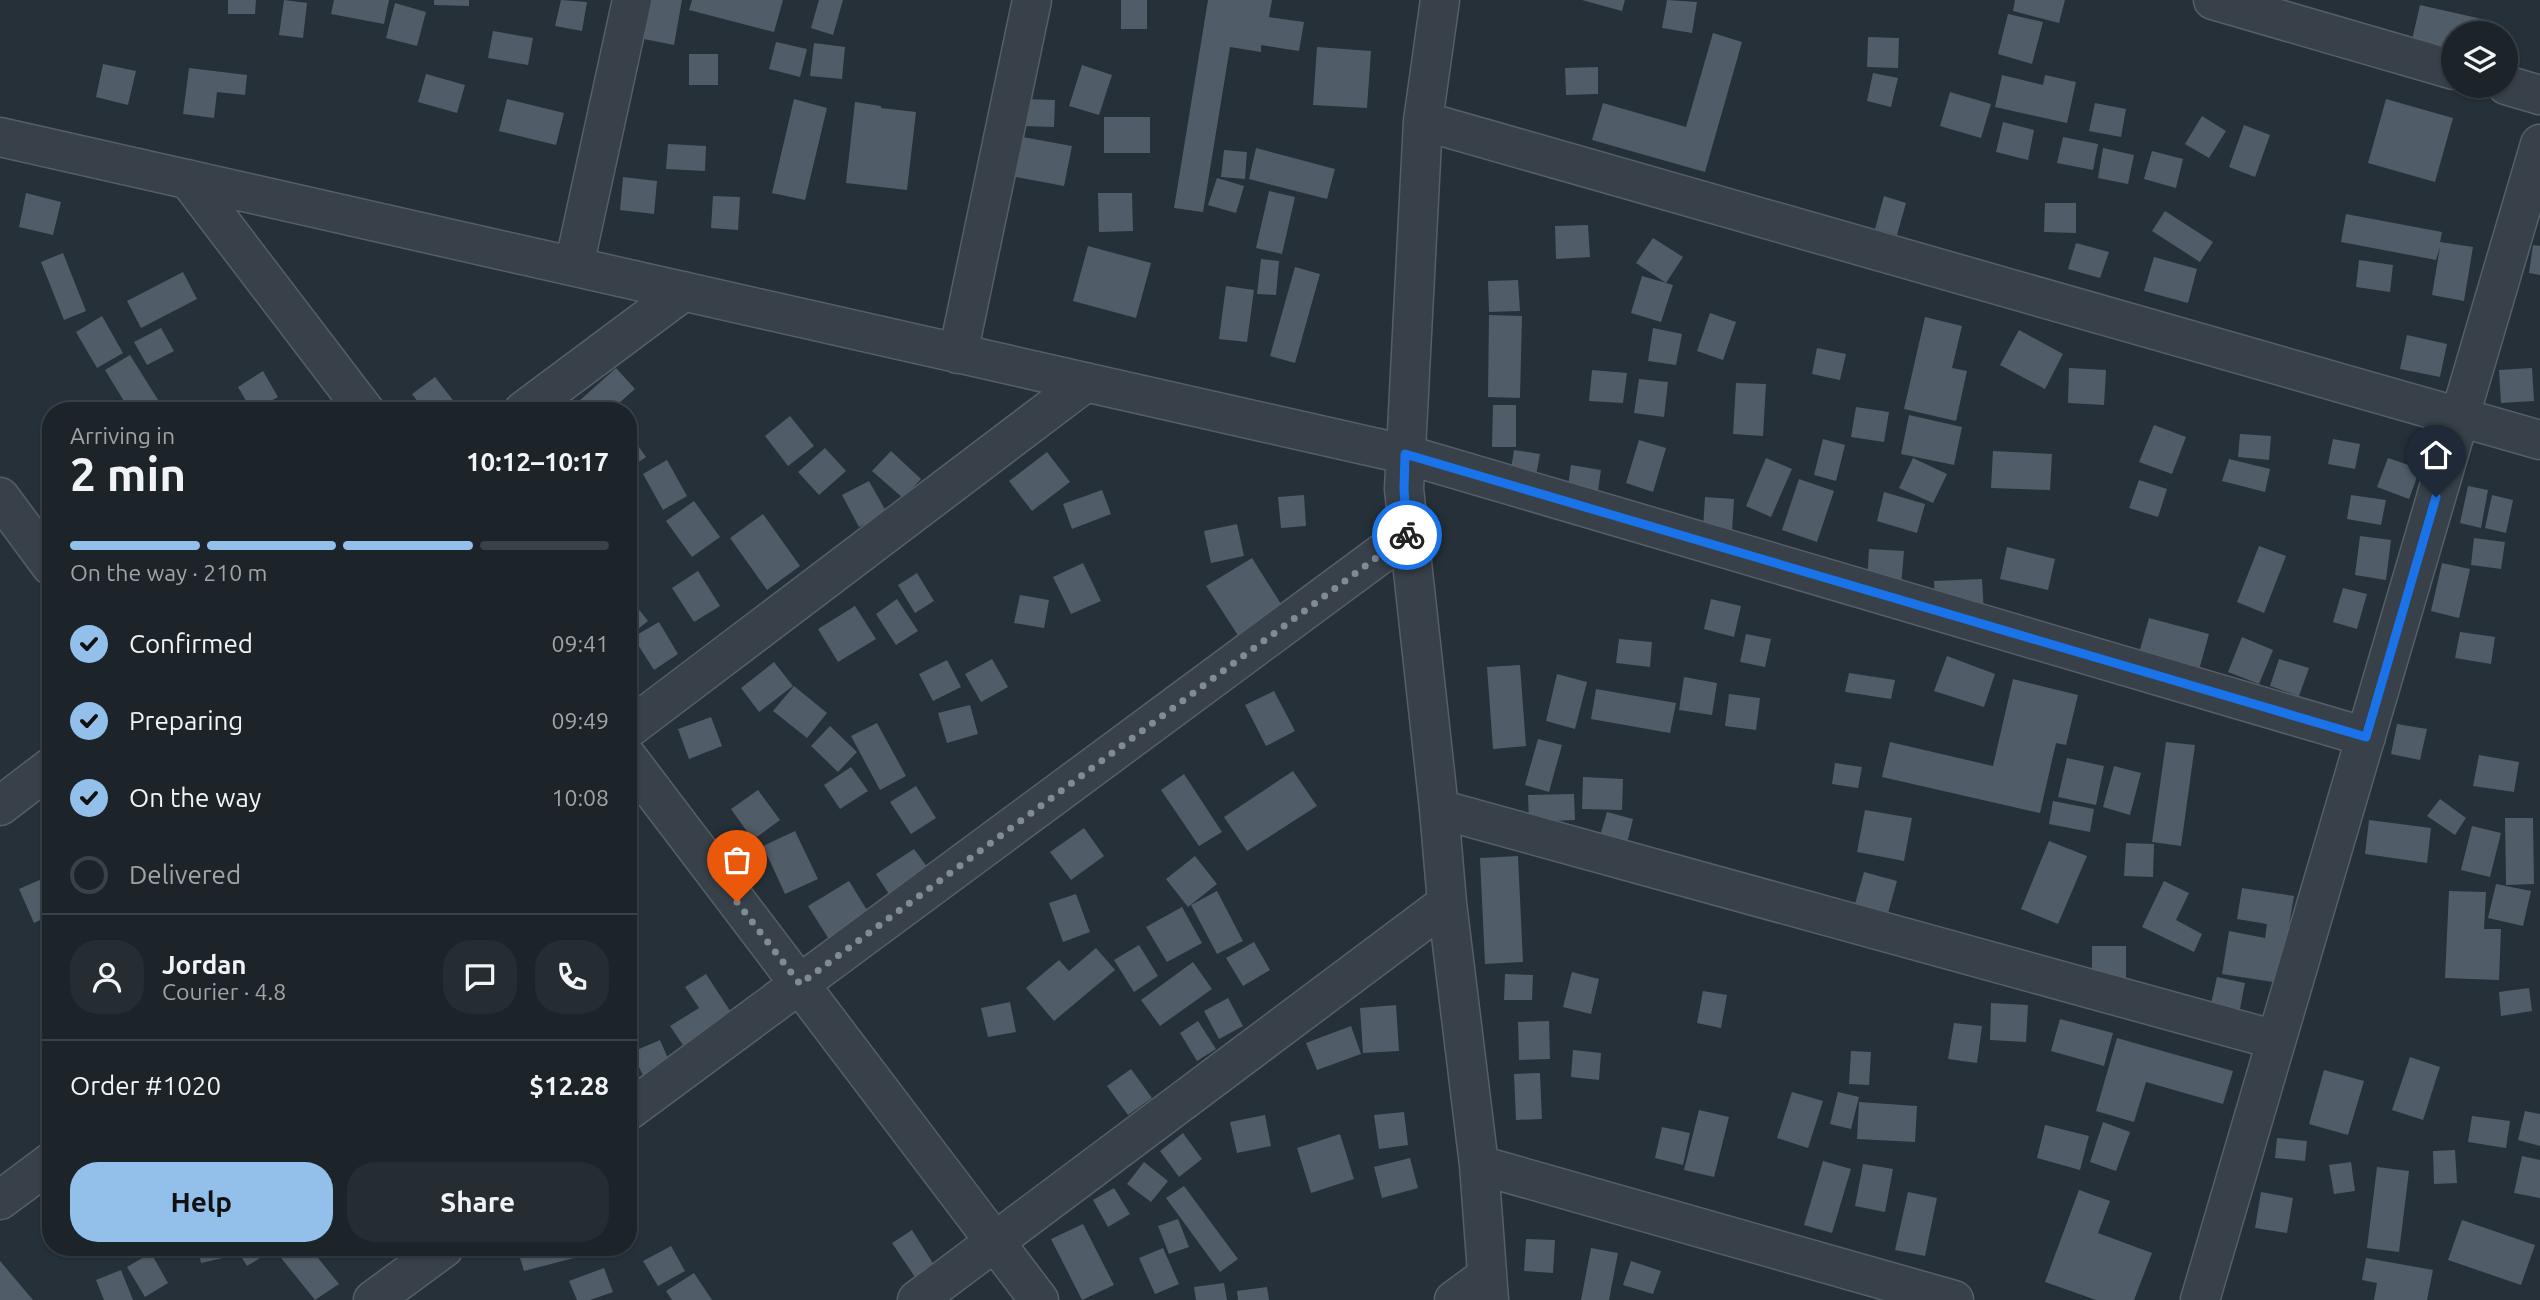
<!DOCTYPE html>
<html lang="en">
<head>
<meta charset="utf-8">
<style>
	body { margin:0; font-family:Ubuntu,sans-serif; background:#252c32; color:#f1f3f6; height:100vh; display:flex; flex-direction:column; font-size:26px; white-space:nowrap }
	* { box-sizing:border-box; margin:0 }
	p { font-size:23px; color:#a0a4a8 }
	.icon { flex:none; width:38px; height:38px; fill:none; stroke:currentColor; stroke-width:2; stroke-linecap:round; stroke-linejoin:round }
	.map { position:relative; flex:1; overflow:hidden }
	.panel { position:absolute; left:42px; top:402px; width:595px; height:854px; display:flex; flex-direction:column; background:#1c242a; border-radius:28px; box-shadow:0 2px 5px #0004,0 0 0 2px #3a4147 }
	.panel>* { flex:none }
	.fabs { position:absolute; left:2441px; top:21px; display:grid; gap:14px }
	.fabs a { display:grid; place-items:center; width:77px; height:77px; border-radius:50%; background:#1c242a; box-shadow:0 2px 5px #0004,0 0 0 2px #3a4147; font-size:35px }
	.pin { position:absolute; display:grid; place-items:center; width:60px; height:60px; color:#fff; margin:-72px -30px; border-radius:50% 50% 50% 0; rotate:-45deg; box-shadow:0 0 7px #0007 }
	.pin .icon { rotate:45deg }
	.courier { position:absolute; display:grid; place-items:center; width:70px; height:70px; margin:-35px; border:5px solid #1a73e8; border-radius:50%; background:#fff; color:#222; box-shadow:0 2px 9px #0007 }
	.head em { font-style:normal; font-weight:700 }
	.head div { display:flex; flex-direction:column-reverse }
	.head { display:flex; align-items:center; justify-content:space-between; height:119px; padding:0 28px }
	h1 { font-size:46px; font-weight:700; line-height:52px }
	.bar { display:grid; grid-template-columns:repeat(4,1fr); gap:10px 7px; align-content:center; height:84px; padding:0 28px }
	.bar i { height:9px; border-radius:5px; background:#3a4147 }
	.bar .selected { background:#92c0eb }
	.bar p { grid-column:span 4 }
	.line { display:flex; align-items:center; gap:18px; padding:0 28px; border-top:2px solid #3a4147 }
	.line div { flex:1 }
	.round { display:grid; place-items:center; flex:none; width:74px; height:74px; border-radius:28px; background:#252c32 }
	ol { padding:0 28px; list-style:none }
	li { display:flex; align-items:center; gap:21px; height:77px }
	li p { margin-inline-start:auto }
	li .icon { padding:7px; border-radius:50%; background:#92c0eb; color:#111; stroke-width:4 }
	li:last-child { color:#a0a4a8 }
	li i { width:38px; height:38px; border:4px solid #3a4147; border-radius:50% }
	.button { display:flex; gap:14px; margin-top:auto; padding:14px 28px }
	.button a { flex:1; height:80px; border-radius:28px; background:#92c0eb; color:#111; font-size:28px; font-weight:700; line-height:80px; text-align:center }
	.button a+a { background:#252c32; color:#f1f3f6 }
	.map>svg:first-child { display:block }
	.building { fill:#505c67 }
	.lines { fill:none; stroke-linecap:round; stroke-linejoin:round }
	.street-casing { stroke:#565f67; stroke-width:41 }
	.street { stroke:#384149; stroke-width:38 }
	.done { stroke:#818b94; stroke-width:7; stroke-dasharray:0 12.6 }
	.route { stroke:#1a73e8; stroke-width:9 }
</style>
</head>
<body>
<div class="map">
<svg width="2540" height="1300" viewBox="0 0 2540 1300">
	<rect width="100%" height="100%" fill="#253038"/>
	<path class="building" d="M228 0H256L255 14H228Z
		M284 0 307 3 303 38 279 35Z
		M334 0H389L384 24 331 14Z
		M434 0H469V6L434 5Z
		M561 0 587 2 582 31 555 26Z
		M647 0H682L674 45 639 38Z
		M692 0H783L774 32 689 10Z
		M819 0H843L833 35 811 28Z
		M1121 0H1147V29H1121Z
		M1208 0H1272L1269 17 1304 22 1299 51 1261 45V52L1230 47 1203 212 1174 208Z
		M1582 0H1625L1622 11Z
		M1667 0 1697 2 1692 33 1662 28Z
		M2015 0H2065L2059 23 2013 11Z
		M395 3 426 12 417 46 386 38Z
		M2420 5 2495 22 2493 33H2454V49L2412 40Z
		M2008 14 2043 22 2032 64 1998 54Z
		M493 31 533 38 528 65 488 58Z
		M1713 33 1742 42 1705 172 1592 140 1603 103 1686 127Z
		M1868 37 1899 38 1898 68 1867 67Z
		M776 42 807 49 800 77 769 69Z
		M814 43 845 47 842 79 810 76Z
		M1317 47 1371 51 1367 108 1313 105Z
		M689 54H718V85H689Z
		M103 64 136 71 128 105 96 97Z
		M1082 65 1112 75 1099 115 1069 106Z
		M1598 67V94L1566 95 1565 68Z
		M189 68 247 75 245 95 217 92 214 118 183 114Z
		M1873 73 1898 78 1891 107 1867 101Z
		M426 74 465 85 457 113 418 102Z
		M2002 75 2043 85 2045 75 2076 82 2067 123 1995 107Z
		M1950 92 1991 104 1981 138 1940 126Z
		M507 99 564 113 556 145 499 131Z
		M794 99 827 108 805 200 772 193Z
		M1023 99 1055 100 1054 127 1023 126Z
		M2386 99 2453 118 2435 182 2368 163Z
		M855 102 881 106V108L916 112 907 190 846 183Z
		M2095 103 2126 109 2121 137 2089 131Z
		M2202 116 2226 131 2209 158 2185 144Z
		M1104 117H1150V153H1104Z
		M2003 122 2034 130 2028 160 1996 152Z
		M2244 125 2270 135 2255 177 2229 167Z
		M1017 136 1072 146 1064 186 1010 176Z
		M2063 137 2098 144 2093 170 2057 163Z
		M668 144 706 146 705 171 666 169Z
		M1256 148 1335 169 1327 199 1249 179Z
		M2103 148 2134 155 2128 184 2098 178Z
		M1224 150 1247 152 1245 179 1221 177Z
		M2152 151 2183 159 2176 188 2144 179Z
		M623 177 657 181 654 214 620 210Z
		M1217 178 1244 186 1236 213 1208 205Z
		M1269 191 1295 197 1282 254 1256 248Z
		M26 193 61 202 53 235 19 227Z
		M1098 193H1132L1133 231 1099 232Z
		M713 196 740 197 738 230 711 228Z
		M1884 196 1906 203 1897 235 1875 229Z
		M2045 203H2076V233L2044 232Z
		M2165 211 2213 242 2200 262 2152 231Z
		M2346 214 2442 232 2440 242 2473 247 2464 301 2432 295 2440 247 2436 260 2341 242Z
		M1588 225 1590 257 1556 259 1555 226Z
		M1653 238 1683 257 1666 283 1636 263Z
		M2076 243 2109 252 2100 278 2068 269Z
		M2533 245 2540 246V275L2529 273Z
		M1088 246 1151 263 1136 318 1073 301Z
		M63 253 86 311 64 320 41 262Z
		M2154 257 2197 269 2188 303 2144 291Z
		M1261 259 1279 261 1276 295 1257 294Z
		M2359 260 2393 265 2390 292 2356 287Z
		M1295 267 1320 274 1295 363 1270 356Z
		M183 272 197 299 141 328 127 301Z
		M1642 276 1673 285 1661 322 1631 313Z
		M1518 280 1520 311 1489 312 1488 281Z
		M1226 286 1254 290 1247 342 1219 339Z
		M1710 313 1736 322 1723 360 1697 351Z
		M1489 315 1522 316 1520 398 1488 397Z
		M102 316 123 353 97 368 76 332Z
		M1925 317 1962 326 1952 368 1967 371 1956 421 1904 409Z
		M161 328 174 351 147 365 134 342Z
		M1653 328 1682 334 1676 365 1648 361Z
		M2019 330 2063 354 2045 389 2000 365Z
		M2407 335 2447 344 2440 377 2400 369Z
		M1817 348 1846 354 1840 380 1812 374Z
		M130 355 165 411H130L105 370Z
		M616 368 635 389 610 411H568Z
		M2069 368 2106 370 2104 405 2068 403Z
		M2532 368 2534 401 2501 403 2499 370Z
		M1592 370 1627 373 1623 403 1589 401Z
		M263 371 278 397 252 411 238 387Z
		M435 377 455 403 444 411H425L412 394Z
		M1639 379 1668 382 1664 417 1634 413Z
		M1736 383 1766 384 1763 436 1733 434Z
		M1493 405H1516V447H1492Z
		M1856 407 1889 412 1884 442 1851 437Z
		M1909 415 1962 427 1954 465 1901 454Z
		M790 416 814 446 788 466 765 436Z
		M2154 425 2186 437 2172 474 2139 462Z
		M628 431 646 457 628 469Z
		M2240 434 2271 436 2269 460 2238 457Z
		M1823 439 1845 445 1836 481 1814 475Z
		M2333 439 2360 444 2355 469 2328 464Z
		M1639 440 1666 448 1653 492 1626 483Z
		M825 448 846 471 819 495 798 472Z
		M1514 450 1540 454 1534 486 1509 482Z
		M891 451 921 479 903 498 872 471Z
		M1993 451 2052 454 2050 490 1991 488Z
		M1047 452 1070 482 1032 511 1009 481Z
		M1766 458 1792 469 1771 517 1746 506Z
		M1913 458 1947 474 1933 503 1899 488Z
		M2388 458 2420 469 2409 499 2377 487Z
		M2229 459 2270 469 2265 492 2222 481Z
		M667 460 687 496 663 510 643 474Z
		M1571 465 1601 470 1596 504 1566 500Z
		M1799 479 1834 491 1817 542 1782 530Z
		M2139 480 2167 489 2158 517 2129 508Z
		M869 481 887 513 859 527 842 495Z
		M2468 486 2488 490 2481 528 2460 523Z
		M1102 490 1111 514 1072 529 1063 504Z
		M1884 492 1925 504 1917 533 1877 521Z
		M1304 495 1306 526 1281 528 1278 497Z
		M2351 495 2386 500 2381 525 2347 519Z
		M2492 495 2513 500 2506 533 2485 528Z
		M1705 497 1734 499 1732 532 1703 530Z
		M694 501 720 537 692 557 666 521Z
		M763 514 800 566 767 590 730 538Z
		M1237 524 1244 556 1211 563 1204 531Z
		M2360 536 2391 540 2386 580 2355 575Z
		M2474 538 2505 542 2501 569 2471 565Z
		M2259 546 2286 556 2264 613 2237 602Z
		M2007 547 2055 559 2048 590 2000 579Z
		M1869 549 1904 551 1901 586 1867 583Z
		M1252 558 1286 612 1241 640 1206 586Z
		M1083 563 1101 601 1071 614 1053 577Z
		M2442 563 2470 569 2459 618 2431 611Z
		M698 571 720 606 694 622 672 588Z
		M917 573 934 601 915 613 898 585Z
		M1982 579 1984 613 1936 616 1934 581Z
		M2343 588 2367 594 2357 629 2333 622Z
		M1020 595 1049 600 1044 628 1014 623Z
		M897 599 918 631 896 645 876 614Z
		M1711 599 1741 606 1734 637 1704 629Z
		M633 602 648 621 628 637V606Z
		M855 606 876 639 838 662 818 629Z
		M2149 618 2209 634 2199 670 2139 653Z
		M659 622 678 654 654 670 633 637Z
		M2460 632 2495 637 2491 664 2455 658Z
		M1746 634 1771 639 1765 667 1740 662Z
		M2242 637 2273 650 2259 684 2228 672Z
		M1619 639 1652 642 1650 667 1616 663Z
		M1947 656 1995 674 1984 707 1934 691Z
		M992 659 1008 687 981 702 965 674Z
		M2279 659 2309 668 2299 696 2270 686Z
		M947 660 961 687 933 701 919 674Z
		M774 662 793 686 759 712 741 688Z
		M1520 665 1526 746 1493 749 1487 667Z
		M1849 673 1895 680 1891 699 1845 692Z
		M1557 674 1587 682 1575 729 1546 721Z
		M1684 677 1717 683 1712 715 1679 710Z
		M2013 679 2078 695 2066 745 2056 743 2040 813 1882 777 1890 742 1993 766Z
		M794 686 827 713 807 738 773 711Z
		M1596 689 1676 703 1670 733 1591 719Z
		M1274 691 1295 731 1266 746 1245 705Z
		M1729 694 1760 698 1756 730 1725 726Z
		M970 705 978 734 947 743 938 713Z
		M711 717 722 746 689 759 678 729Z
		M877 723 906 776 880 790 851 736Z
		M2397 724 2427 729 2420 760 2391 754Z
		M830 726 857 752 838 772 811 746Z
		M1538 739 1562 745 1549 792 1525 785Z
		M2166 742 2195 745 2181 846 2152 842Z
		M2479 755 2519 762 2514 792 2473 786Z
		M2067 758 2104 766 2096 805 2058 797Z
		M1835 763 1862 767 1858 788 1832 784Z
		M2114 766 2141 773 2130 815 2103 807Z
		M851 767 868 791 840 809 824 785Z
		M1293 771 1317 806 1247 851 1224 817Z
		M1184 774 1222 832 1199 846 1161 790Z
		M1583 777 1623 779 1622 810 1582 809Z
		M916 786 936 818 911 834 890 802Z
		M758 790 780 820 753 840 731 809Z
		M1574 794 1575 820 1529 822 1528 795Z
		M2440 799 2466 818 2455 835 2427 816Z
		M2053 801 2094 809 2090 832 2049 824Z
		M1865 810 1912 818 1904 861 1857 852Z
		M1607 812 1633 819 1627 843 1600 836Z
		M2505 818H2533L2534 884 2506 885Z
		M2369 820 2431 828 2427 863 2365 854Z
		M2472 826 2501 833 2490 877 2461 870Z
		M1084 828 1104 856 1071 880 1050 852Z
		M795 831 818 879 785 894 763 846Z
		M2049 841 2087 856 2058 924 2021 909Z
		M2126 843 2154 844 2153 877 2124 876Z
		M914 849 936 879 896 905 876 874Z
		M1195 856 1217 884 1188 907 1166 879Z
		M1518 856 1523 962 1485 964 1480 858Z
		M1864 872 1897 881 1888 913 1855 904Z
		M51 875V915L34 923 19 889Z
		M849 881 870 915 830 941 808 906Z
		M2164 881 2189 893 2176 920 2202 934 2194 952 2142 927Z
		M2496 884 2531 891 2523 926 2488 918Z
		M2242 888 2294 896 2279 983 2222 974 2229 931 2265 938 2267 924 2237 919Z
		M1217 891 1243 941 1217 954 1191 905Z
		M2449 891 2486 892 2484 929H2501L2499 980 2445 978Z
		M1076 894 1090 932 1063 942 1049 903Z
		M1182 907 1202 943 1167 962 1146 927Z
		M1254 942 1270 970 1243 986 1226 958Z
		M1139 945 1158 976 1134 992 1114 960Z
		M2092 946H2126V979H2092Z
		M1096 948 1115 970 1054 1021 1026 988 1059 960 1069 971Z
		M1193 962 1212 989 1160 1026 1141 1000Z
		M1572 972 1599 979 1591 1014 1563 1007Z
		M706 974 738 1023 689 1054 670 1026 699 1008 685 987Z
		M1505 974 1533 975 1532 1000H1504Z
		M2217 977 2245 983 2239 1014 2210 1008Z
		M2529 988 2532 1011 2501 1016 2499 992Z
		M1703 991 1727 995 1721 1028 1697 1023Z
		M1228 998 1243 1026 1219 1039 1204 1011Z
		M1010 1002 1016 1032 988 1037 981 1008Z
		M1991 1003 2028 1005 2026 1042 1990 1040Z
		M1396 1005 1399 1051 1363 1053 1360 1008Z
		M2060 1019 2113 1033 2104 1066 2051 1051Z
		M1198 1021 1216 1049 1197 1061 1180 1033Z
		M1549 1021 1550 1059 1519 1060 1518 1022Z
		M1954 1023 1982 1026 1977 1063 1948 1059Z
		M1351 1026 1361 1054 1317 1070 1306 1043Z
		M2117 1038 2233 1071 2223 1104 2146 1082 2134 1122 2096 1111Z
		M660 1040 673 1070 646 1082 632 1052Z
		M1573 1050 1601 1053 1599 1080 1571 1077Z
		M1851 1051 1871 1052 1869 1085 1849 1084Z
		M2410 1057 2440 1067 2423 1120 2392 1110Z
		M1131 1069 1152 1098 1128 1115 1107 1086Z
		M2324 1070 2364 1081 2348 1135 2309 1124Z
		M1540 1073 1542 1119 1516 1120 1514 1074Z
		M1792 1092 1823 1101 1808 1148 1777 1138Z
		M1838 1092 1859 1097 1851 1129 1830 1124Z
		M1859 1102 1917 1106 1915 1142 1857 1139Z
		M1699 1110 1729 1117 1714 1177 1684 1170Z
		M2525 1111 2540 1114V1146L2518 1140Z
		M1404 1112 1408 1145 1379 1149 1374 1115Z
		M1265 1115 1271 1146 1237 1153 1230 1122Z
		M2472 1116 2510 1121 2506 1148 2468 1142Z
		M2103 1122 2130 1132 2116 1171 2090 1162Z
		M2045 1125 2089 1136 2080 1170 2037 1158Z
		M1662 1127 1690 1133 1683 1165 1655 1158Z
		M1183 1133 1202 1159 1179 1177 1160 1151Z
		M1340 1134 1354 1179 1311 1193 1297 1148Z
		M2277 1138 2307 1141 2305 1161 2275 1158Z
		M2455 1150 2457 1183 2434 1184 2433 1151Z
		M2522 1156 2540 1160V1198L2514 1193Z
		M1410 1158 1418 1188 1382 1198 1374 1167Z
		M1823 1161 1851 1169 1832 1233 1804 1225Z
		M1144 1162 1168 1181 1151 1202 1127 1184Z
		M2351 1162 2355 1191 2334 1194 2329 1165Z
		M1863 1164 1893 1169 1885 1212 1855 1206Z
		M2377 1167 2409 1171 2399 1252 2367 1248Z
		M1184 1186 1238 1259 1220 1272 1166 1198Z
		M1114 1188 1130 1214 1108 1227 1093 1200Z
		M628 1190 639 1207 628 1215Z
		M2079 1190 2110 1201 2098 1233 2152 1253 2134 1300H2096L2045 1282Z
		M1908 1192 1937 1198 1925 1256 1895 1250Z
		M2261 1192 2293 1198 2287 1233 2255 1228Z
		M1178 1219 1189 1247 1169 1254 1158 1226Z
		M2462 1220 2535 1245 2521 1285 2448 1260Z
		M1083 1224 1114 1285 1082 1300 1051 1239Z
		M912 1230 936 1268 917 1280 892 1243Z
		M1526 1239 1555 1240 1553 1273 1524 1271Z
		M671 1246 685 1271 658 1286 643 1261Z
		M198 1248H221L223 1258 201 1263Z
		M236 1248H265L268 1253 247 1266Z
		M273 1248H310L339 1284 315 1300Z
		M517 1248H572L574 1258 524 1271Z
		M1163 1248 1179 1284 1155 1294 1139 1258Z
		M1591 1248 1618 1253 1609 1300H1581Z
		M151 1253 168 1283 145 1297 127 1267Z
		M2366 1258 2433 1270 2427 1300H2374L2377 1283 2362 1280Z
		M0 1261 33 1300H0Z
		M1631 1261 1661 1271 1653 1294 1623 1285Z
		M604 1268 613 1292 590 1300H577L569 1281Z
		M121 1270 133 1300H104L96 1280Z
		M694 1273 712 1300H672L666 1291Z
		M1224 1283 1227 1300H1196L1194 1287Z
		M1267 1287 1269 1300H1238L1237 1291Z"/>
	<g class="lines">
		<g class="street-casing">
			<path id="street" d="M1440 0 1423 121 1404 489 1439 809 1447 903 1479 1165 1489 1300
				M2213 0 2454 70
				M2506 85 2540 95
				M1423 121 2540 440
				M0 137 1404 454 2366 737
				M188 179 365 411
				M574 266 632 0
				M958 354 1032 0
				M523 411 684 291
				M0 497 51 566
				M628 729 1086 382
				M628 758 1039 1300
				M0 806 51 767
				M1439 809 2276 1040
				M628 1111 1408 534
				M1479 1165 1954 1300
				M0 1200 51 1162
				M373 1300 444 1248
				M917 1300 1447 903
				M1454 1300 1487 1276
				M2200 1300 2540 144"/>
		</g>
		<use href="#street" class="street"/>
	</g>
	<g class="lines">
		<path class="done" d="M737 902 800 984 1407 535"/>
		<path class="route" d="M1407 535 1404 489 1405 454 2366 737 2436 497"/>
	</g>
</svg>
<div class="fabs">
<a><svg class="icon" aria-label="layers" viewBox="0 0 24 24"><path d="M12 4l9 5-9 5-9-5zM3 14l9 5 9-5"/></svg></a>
</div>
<div class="pin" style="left:737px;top:902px;background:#ea580c"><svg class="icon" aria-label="bag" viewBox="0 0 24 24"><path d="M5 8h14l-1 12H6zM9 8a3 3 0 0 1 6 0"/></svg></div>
<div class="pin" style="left:2436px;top:497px;background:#1f2937"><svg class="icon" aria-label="home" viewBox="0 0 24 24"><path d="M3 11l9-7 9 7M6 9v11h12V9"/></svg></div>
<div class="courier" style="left:1407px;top:535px"><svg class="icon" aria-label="bike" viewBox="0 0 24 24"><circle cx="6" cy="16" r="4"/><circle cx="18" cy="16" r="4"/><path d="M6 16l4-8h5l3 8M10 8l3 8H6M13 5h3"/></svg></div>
<section class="panel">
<div class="head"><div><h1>2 min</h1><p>Arriving in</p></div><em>10:12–10:17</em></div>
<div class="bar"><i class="selected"></i><i class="selected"></i><i class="selected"></i><i></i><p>On the way · 210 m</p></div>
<ol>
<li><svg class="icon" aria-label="check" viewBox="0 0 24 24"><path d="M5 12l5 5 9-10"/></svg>Confirmed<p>09:41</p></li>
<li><svg class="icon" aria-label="check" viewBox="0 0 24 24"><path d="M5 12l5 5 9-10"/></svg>Preparing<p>09:49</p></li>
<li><svg class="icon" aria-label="check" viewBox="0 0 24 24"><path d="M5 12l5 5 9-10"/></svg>On the way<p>10:08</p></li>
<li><i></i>Delivered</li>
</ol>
<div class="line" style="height:126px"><a class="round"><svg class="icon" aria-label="person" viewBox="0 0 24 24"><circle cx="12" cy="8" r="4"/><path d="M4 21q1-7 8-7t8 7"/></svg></a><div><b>Jordan</b><p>Courier · 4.8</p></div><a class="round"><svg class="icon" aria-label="chat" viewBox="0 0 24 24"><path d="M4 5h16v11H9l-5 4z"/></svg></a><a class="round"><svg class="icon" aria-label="phone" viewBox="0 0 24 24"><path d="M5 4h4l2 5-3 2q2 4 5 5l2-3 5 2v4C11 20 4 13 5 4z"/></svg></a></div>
<div class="line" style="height:91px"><div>Order #1020</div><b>$12.28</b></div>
<div class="button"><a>Help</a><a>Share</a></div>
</section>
</div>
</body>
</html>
